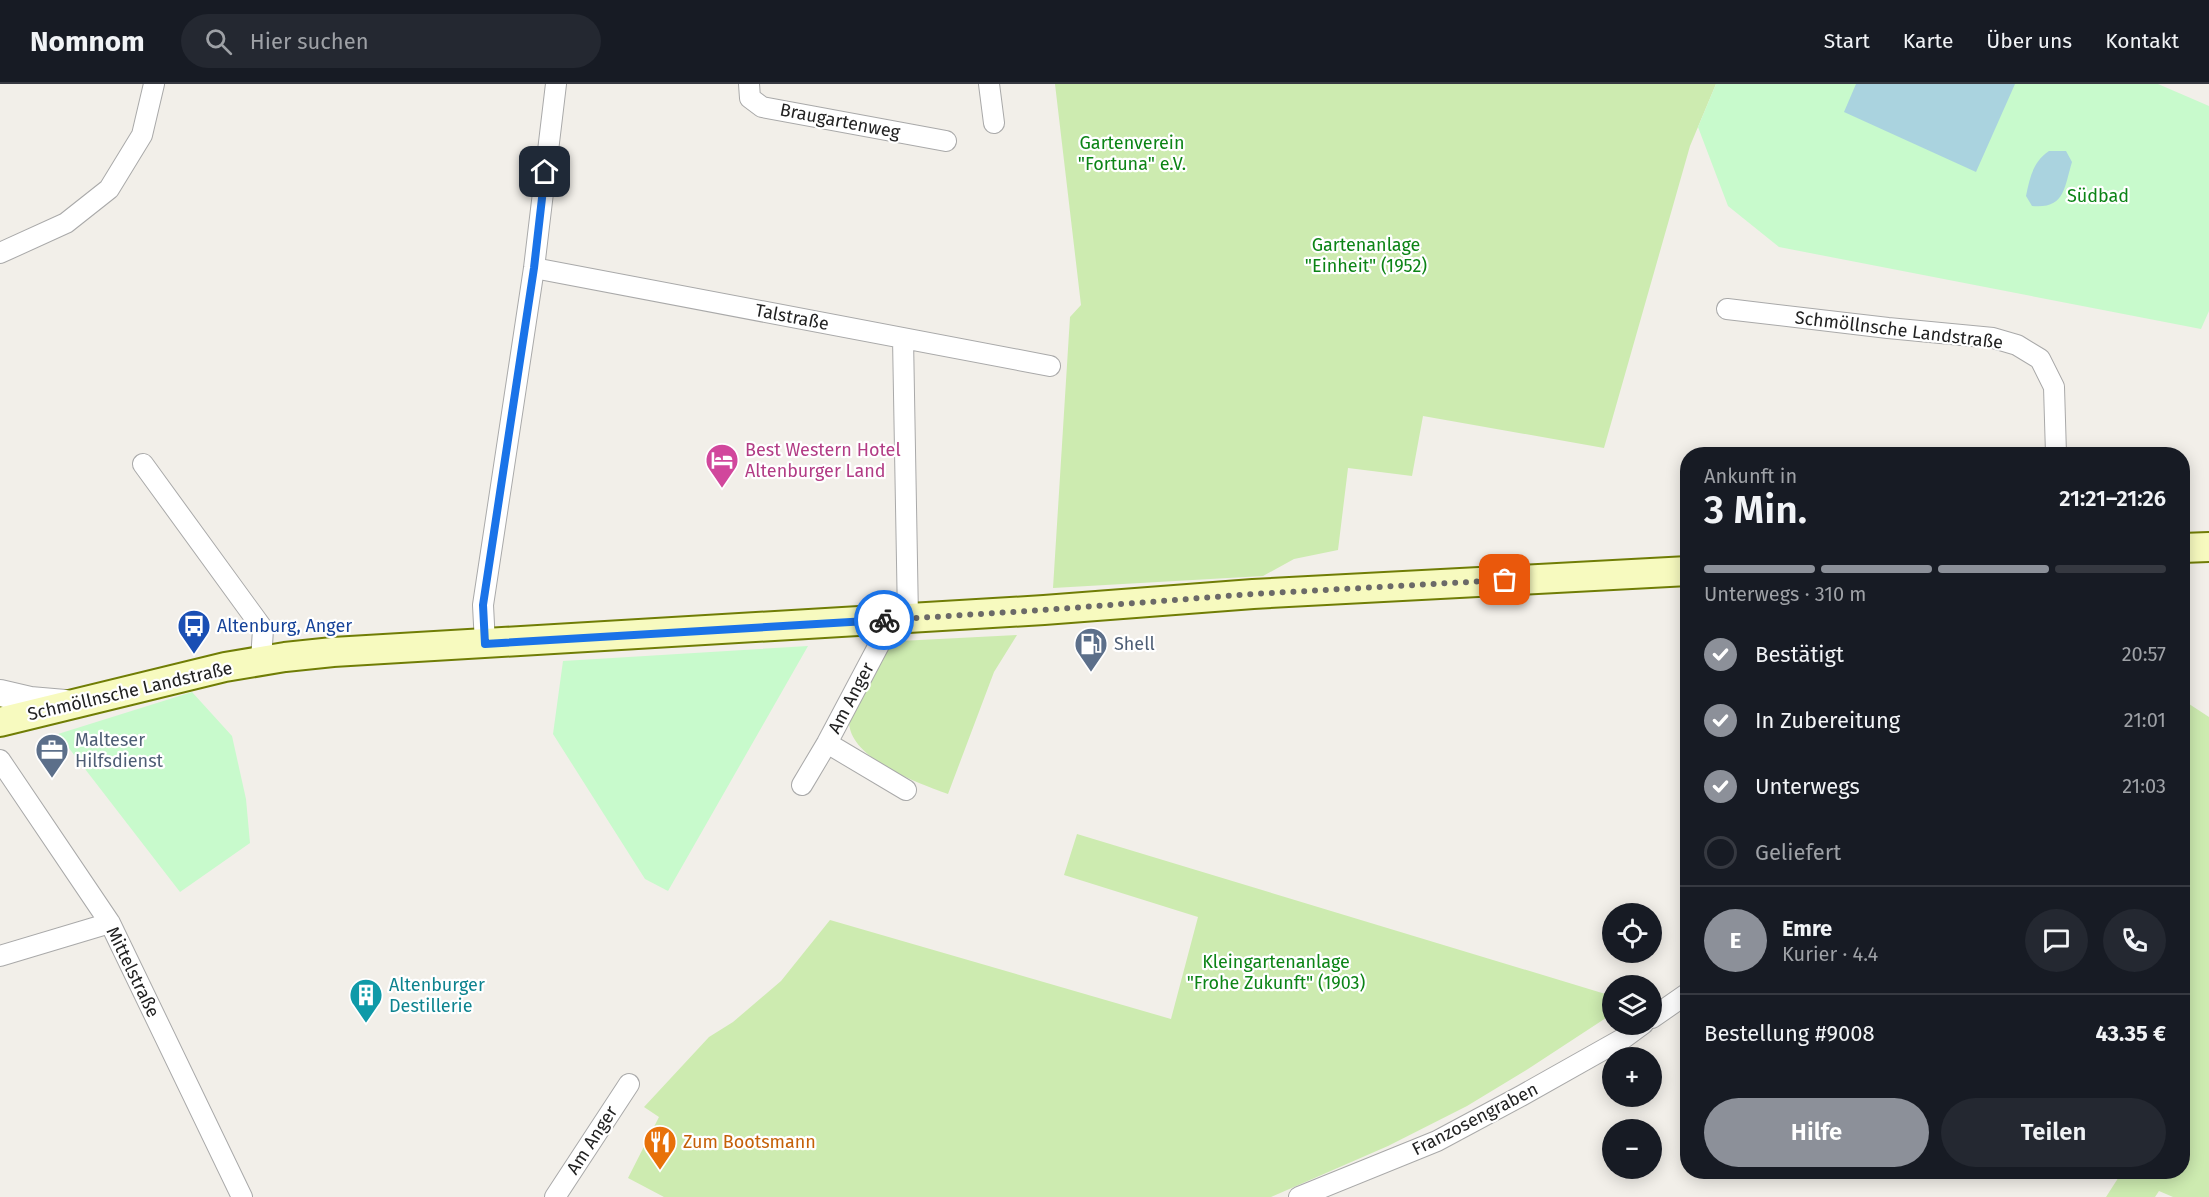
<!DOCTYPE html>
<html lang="de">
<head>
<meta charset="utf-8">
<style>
	body { margin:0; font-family:"Fira Sans",sans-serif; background:#242831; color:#f1f3f6; height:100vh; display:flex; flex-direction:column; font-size:22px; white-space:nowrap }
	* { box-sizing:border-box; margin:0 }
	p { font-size:20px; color:#9ea1a6 }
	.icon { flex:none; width:33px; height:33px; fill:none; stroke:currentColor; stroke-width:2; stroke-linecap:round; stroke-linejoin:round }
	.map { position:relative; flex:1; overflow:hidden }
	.panel { position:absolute; left:1680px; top:363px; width:510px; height:732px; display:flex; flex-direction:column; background:#171b24; border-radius:24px; box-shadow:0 3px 15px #0003 }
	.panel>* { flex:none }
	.buttons { position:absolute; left:1602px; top:819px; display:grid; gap:12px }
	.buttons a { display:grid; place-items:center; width:60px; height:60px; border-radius:50%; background:#171b24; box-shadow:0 3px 15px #0003; font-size:30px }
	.pin { position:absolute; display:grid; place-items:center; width:51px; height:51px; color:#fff; margin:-26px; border-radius:12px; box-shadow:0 3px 9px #0006 }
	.courier { position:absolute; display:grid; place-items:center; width:60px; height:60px; margin:-30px; border:4px solid #1a73e8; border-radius:50%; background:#fff; color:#222; box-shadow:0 2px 8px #0007 }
	.overview em { font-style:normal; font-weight:600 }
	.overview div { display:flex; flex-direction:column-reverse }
	.overview { display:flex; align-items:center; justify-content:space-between; height:102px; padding:0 24px }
	h1 { font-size:39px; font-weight:600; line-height:45px }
	.bar { display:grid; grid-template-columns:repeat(4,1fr); gap:9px 6px; align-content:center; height:72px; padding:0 24px }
	.bar i { height:8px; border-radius:4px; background:#363941 }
	.bar .selected { background:#8c9099 }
	.bar p { grid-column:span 4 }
	.line { display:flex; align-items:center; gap:15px; padding:0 24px; border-top:2px solid #363941 }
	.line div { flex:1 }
	.round { display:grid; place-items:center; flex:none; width:63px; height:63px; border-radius:32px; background:#242831 }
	ol { padding:0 24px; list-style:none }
	li { display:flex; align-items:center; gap:18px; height:66px }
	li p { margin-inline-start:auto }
	li .icon { padding:6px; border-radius:50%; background:#8c9099; color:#fff; stroke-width:4 }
	li:last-child { color:#9ea1a6 }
	li i { width:33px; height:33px; border:3px solid #363941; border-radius:50% }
	.primary-button { display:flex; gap:12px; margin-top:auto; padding:12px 24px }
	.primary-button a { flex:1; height:69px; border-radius:36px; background:#8c9099; color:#fff; font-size:24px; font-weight:600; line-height:69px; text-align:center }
	.primary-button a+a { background:#242831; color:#f1f3f6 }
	header { display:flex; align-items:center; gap:36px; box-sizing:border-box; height:84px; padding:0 30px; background:#171b24; border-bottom:2px solid #363941 }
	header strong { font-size:28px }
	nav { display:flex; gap:33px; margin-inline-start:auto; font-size:21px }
	.search { width:420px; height:54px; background:#242831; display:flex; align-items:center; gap:15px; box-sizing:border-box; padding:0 21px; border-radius:33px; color:#9ea1a6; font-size:22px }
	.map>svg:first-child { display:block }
	.grass { fill:#cdebb0 }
	.park { fill:#c8facc }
	.water { fill:#aad3df }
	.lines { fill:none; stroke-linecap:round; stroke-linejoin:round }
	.minor-casing { stroke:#a9a9a9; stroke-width:22 }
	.tertiary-casing { stroke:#a9a9a9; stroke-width:28 }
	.secondary-casing { stroke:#707d05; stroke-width:32 }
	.minor { stroke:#fff; stroke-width:20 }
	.tertiary { stroke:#fff; stroke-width:26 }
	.secondary { stroke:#f7fabf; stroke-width:28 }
	.done { stroke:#6b6a68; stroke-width:6; stroke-dasharray:0 10.8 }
	.route { stroke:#1a73e8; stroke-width:8 }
	.labels { text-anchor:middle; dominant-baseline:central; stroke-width:4.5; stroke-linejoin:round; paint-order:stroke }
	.street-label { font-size:18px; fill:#222; stroke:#fff }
	.park-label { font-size:18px; fill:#0c8416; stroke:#fff }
	.hotel-label { font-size:18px; fill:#b23c85; stroke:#fff; text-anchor:start }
	.transit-label { font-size:18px; fill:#164399; stroke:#fff; text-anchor:start }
	.service-label { font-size:18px; fill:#4e5e75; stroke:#fff; text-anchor:start }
	.culture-label { font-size:18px; fill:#0d838f; stroke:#fff; text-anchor:start }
	.food-label { font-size:18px; fill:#c56008; stroke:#fff; text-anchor:start }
</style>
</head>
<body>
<header>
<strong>Nomnom</strong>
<div class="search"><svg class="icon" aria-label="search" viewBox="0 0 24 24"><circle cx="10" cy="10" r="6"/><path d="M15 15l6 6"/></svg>Hier suchen</div>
<nav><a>Start</a><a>Karte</a><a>Über uns</a><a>Kontakt</a></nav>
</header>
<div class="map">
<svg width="2209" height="1113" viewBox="0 0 2209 1113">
	<rect width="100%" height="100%" fill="#f2efe9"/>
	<path class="grass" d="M1055 0H1716L1690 62 1604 364 1423 332 1412 392 1348 384 1338 466 1294 475 1263 492 1053 504 1070 233 1081 221Z
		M1017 551 994 588 948 710C918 699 850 675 849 638L884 566 900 557Z
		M2183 616 2209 633V1113H2173L2159 1107 2155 1113H2106L2122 1088H2182V989C2189 979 2190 966 2182 956Z
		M1077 750 1612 912V930L1528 985 1467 1022 1388 1062 1271 1113H664L628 1094 659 1033 644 1023 709 953 733 938 781 897 830 836 1171 935 1198 833 1064 791Z"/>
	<path class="park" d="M1716 0H2158L2209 22V227L2201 245 1779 163 1728 122 1698 43Z
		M808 562 668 807 645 795 553 650 563 577Z
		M192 608 232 652 246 715 250 759 180 808 58 650Z"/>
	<path class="water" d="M1856 0H2015L1976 88 1844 28Z
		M2049 67H2066L2072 78C2064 104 2065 125 2032 122L2026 112C2030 93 2033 78 2049 67Z"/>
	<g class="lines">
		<g class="minor-casing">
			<path id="minor" d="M749 0 750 14 762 23 946 57
				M989 0 994 39
				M0 169 66 139 109 105 142 51 154 0
				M534 184 1050 282
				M1727 225 1888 244 1993 254 2017 261 2040 275 2054 303 2056 370
				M903 254 908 534
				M143 380 263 545 261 577
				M485 560 483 521 534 184 556 0
				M827 659 906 706
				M0 676 110 839 242 1113
				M802 701 827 659 881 557 886 536
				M0 872 110 839
				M1652 934 1688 909
				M555 1113 629 1000
				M1299 1113 1437 1057 1521 1012 1624 954 1643 940"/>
		</g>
		<g class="tertiary-casing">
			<path id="tertiary" d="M0 609 30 616 65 619"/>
		</g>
		<g class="secondary-casing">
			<path id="secondary" d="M2182 464 2209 463
				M0 638 225 583 285 573 333 568 1044 526 1253 510 1688 487"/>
		</g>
		<use href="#minor" class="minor"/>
		<use href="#tertiary" class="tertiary"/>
		<use href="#secondary" class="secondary"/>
	</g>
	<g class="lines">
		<path class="done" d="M884 536 1044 526 1253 510 1505 496"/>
		<path class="route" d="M545 88 534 184 483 521 485 560 884 536"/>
	</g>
	<defs>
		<g id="hotel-pin" transform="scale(1.725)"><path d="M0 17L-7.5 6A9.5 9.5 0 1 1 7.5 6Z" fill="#d1479c" stroke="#fff"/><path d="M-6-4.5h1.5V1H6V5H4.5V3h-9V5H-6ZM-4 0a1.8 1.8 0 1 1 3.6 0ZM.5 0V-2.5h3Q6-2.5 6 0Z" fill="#fff"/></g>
		<g id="bus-pin" transform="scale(1.725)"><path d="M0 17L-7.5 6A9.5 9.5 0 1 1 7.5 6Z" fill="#1a4fb4" stroke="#fff"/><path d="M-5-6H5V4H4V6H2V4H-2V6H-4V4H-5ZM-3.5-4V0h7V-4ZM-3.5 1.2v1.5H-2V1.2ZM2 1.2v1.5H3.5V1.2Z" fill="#fff"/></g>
		<g id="fuel-pin" transform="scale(1.725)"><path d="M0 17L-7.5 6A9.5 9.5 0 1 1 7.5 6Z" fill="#5c6f8a" stroke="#fff"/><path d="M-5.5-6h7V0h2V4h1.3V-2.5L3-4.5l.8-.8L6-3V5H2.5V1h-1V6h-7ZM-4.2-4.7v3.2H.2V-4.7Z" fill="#fff"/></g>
		<g id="office-pin" transform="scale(1.725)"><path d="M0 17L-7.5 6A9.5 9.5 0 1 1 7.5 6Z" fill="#5c6f8a" stroke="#fff"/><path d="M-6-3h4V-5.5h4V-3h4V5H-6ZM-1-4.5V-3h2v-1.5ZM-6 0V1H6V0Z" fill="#fff"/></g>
		<g id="building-pin" transform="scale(1.725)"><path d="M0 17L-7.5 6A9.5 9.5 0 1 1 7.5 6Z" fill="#0f9aa8" stroke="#fff"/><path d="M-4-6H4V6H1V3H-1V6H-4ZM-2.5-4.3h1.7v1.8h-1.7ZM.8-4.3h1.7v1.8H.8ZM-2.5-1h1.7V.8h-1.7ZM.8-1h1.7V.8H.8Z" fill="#fff"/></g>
		<g id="restaurant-pin" transform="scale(1.725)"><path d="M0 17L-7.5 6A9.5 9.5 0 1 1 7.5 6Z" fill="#e8710a" stroke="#fff"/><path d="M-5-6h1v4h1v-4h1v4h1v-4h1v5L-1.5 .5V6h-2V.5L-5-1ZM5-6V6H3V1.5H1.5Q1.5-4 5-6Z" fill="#fff"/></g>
	</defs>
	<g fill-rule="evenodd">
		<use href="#hotel-pin" x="722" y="376"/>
		<use href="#bus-pin" x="194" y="542"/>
		<use href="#fuel-pin" x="1091" y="560"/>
		<use href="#office-pin" x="52" y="666"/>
		<use href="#building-pin" x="366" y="911"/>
		<use href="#restaurant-pin" x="660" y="1058"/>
	</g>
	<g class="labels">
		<g class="street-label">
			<text transform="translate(840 37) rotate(11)">Braugartenweg</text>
			<text transform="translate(792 233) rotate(11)">Talstraße</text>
			<text transform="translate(1899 246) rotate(7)">Schmöllnsche Landstraße</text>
			<text transform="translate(130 607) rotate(-13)">Schmöllnsche Landstraße</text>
			<text transform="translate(851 614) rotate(-62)">Am Anger</text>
			<text transform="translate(133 888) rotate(64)">Mittelstraße</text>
			<text transform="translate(1475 1035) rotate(-27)">Franzosengraben</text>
			<text transform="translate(592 1056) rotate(-57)">Am Anger</text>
		</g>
		<g class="park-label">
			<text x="1132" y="59">Gartenverein<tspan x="1132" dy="21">"Fortuna" e.V.</tspan></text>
			<text x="2098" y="112">Südbad</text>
			<text x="1366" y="161">Gartenanlage<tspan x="1366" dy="21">"Einheit" (1952)</tspan></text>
			<text x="1276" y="878">Kleingartenanlage<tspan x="1276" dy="21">"Frohe Zukunft" (1903)</tspan></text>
		</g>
		<g class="hotel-label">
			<text x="745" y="366">Best Western Hotel<tspan x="745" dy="21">Altenburger Land</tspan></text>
		</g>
		<g class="transit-label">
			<text x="217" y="542">Altenburg, Anger</text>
		</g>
		<g class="service-label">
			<text x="1114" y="560">Shell</text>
			<text x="75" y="656">Malteser<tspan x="75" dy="21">Hilfsdienst</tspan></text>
		</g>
		<g class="culture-label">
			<text x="389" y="901">Altenburger<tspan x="389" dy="21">Destillerie</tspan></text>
		</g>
		<g class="food-label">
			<text x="683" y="1058">Zum Bootsmann</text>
		</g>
	</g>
</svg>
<div class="buttons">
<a><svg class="icon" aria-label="locate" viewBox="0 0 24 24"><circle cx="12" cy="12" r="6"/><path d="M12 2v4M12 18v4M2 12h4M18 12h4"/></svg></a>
<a><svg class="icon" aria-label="layers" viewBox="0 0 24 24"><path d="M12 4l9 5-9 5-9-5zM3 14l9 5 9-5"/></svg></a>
<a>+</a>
<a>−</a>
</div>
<div class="pin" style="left:1505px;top:496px;background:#ea580c"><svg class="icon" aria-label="bag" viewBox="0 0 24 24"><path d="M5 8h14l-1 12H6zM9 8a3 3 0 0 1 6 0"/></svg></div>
<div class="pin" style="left:545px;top:88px;background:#1f2937"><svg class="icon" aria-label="home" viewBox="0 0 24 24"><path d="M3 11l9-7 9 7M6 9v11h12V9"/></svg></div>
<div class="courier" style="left:884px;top:536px"><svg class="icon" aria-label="bike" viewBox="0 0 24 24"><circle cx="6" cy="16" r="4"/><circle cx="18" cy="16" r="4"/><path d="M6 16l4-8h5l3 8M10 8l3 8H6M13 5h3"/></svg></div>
<section class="panel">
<div class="overview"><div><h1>3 Min.</h1><p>Ankunft in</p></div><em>21:21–21:26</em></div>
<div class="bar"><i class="selected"></i><i class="selected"></i><i class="selected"></i><i></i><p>Unterwegs · 310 m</p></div>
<ol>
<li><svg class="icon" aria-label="check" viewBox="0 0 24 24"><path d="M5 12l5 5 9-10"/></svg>Bestätigt<p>20:57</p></li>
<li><svg class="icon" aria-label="check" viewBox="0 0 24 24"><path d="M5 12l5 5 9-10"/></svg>In Zubereitung<p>21:01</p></li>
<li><svg class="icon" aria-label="check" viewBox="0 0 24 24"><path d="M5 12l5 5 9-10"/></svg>Unterwegs<p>21:03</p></li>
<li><i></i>Geliefert</li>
</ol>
<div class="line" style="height:108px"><b class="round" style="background:#8c9099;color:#fff">E</b><div><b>Emre</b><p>Kurier · 4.4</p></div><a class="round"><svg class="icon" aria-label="chat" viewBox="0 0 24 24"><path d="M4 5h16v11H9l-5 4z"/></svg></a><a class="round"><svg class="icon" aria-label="phone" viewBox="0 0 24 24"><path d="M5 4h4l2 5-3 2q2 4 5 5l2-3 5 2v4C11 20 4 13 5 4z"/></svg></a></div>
<div class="line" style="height:78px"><div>Bestellung #9008</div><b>43.35 €</b></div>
<div class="primary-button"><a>Hilfe</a><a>Teilen</a></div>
</section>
</div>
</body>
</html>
